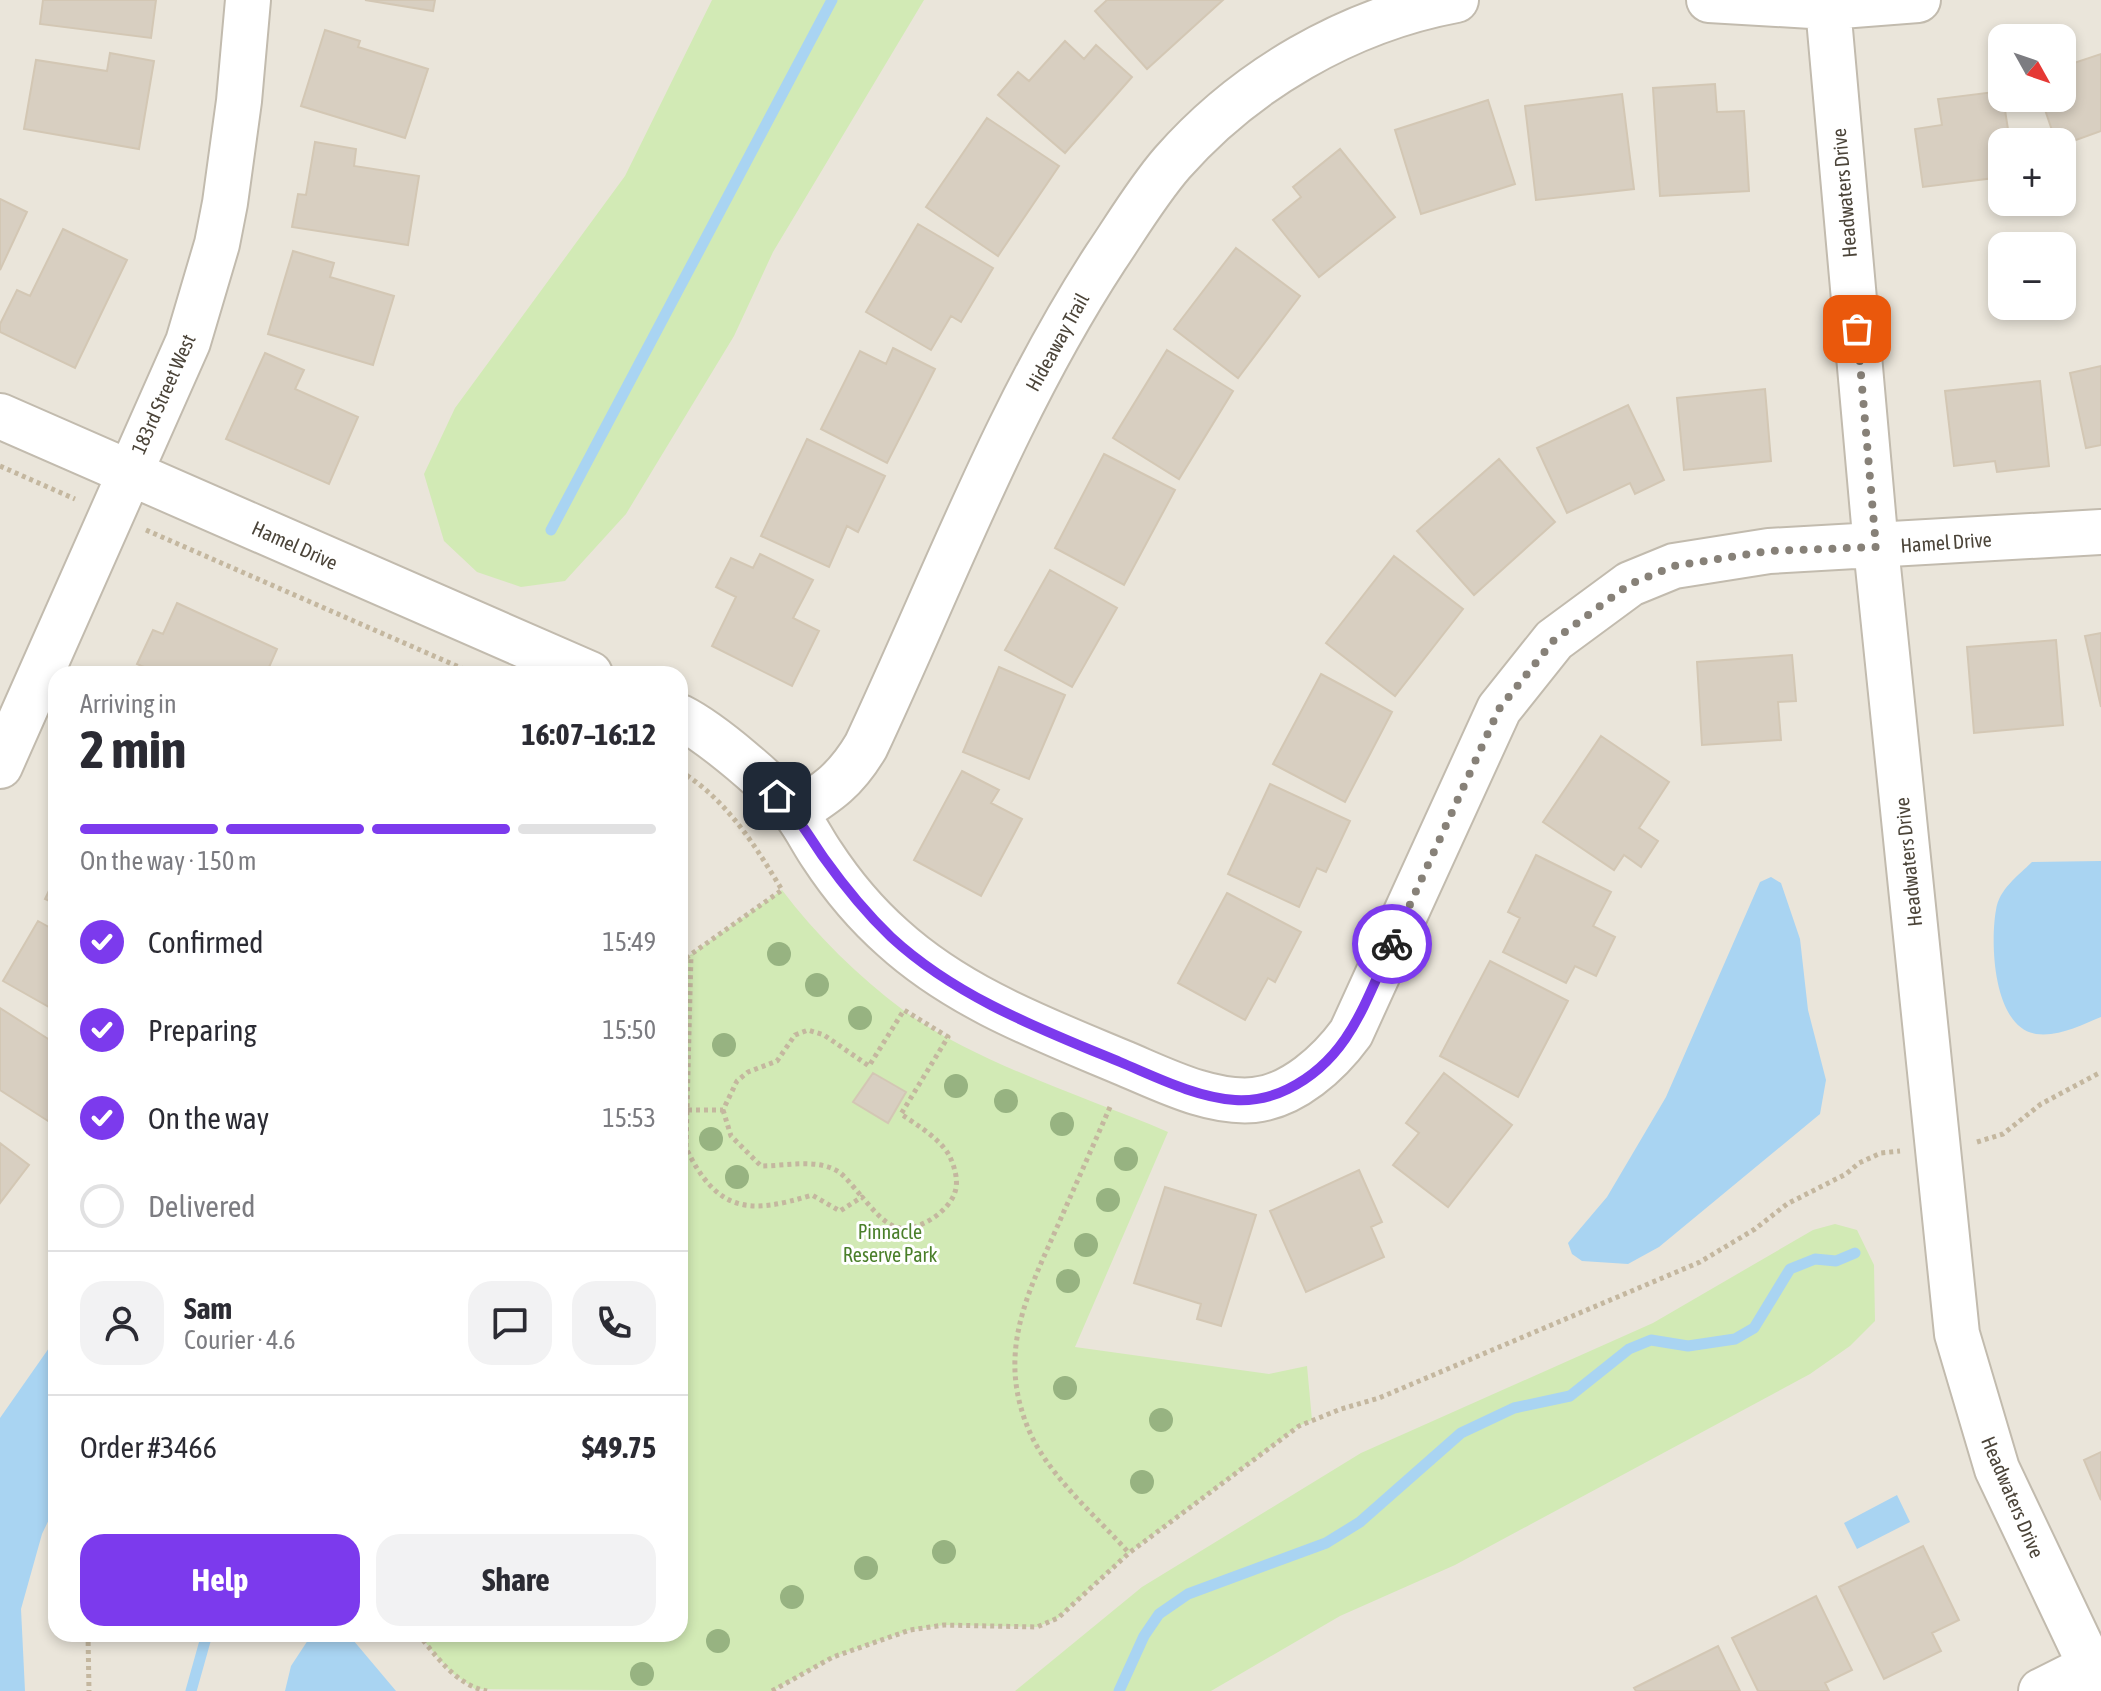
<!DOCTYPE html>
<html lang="en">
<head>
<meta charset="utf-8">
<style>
	body { margin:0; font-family:"Asap Condensed",sans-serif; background:#f2f2f3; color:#2b2b33; height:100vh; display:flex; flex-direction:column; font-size:30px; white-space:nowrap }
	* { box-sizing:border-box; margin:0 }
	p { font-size:26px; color:#7c7c81 }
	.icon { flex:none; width:44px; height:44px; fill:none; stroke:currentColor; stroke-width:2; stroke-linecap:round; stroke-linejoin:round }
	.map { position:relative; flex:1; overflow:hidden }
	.drawer { position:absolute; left:48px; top:666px; width:640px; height:976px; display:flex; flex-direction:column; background:#fff; border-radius:24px; box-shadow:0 4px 12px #0003 }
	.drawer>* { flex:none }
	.needle { width:52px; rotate:130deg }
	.tools { position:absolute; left:1988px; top:24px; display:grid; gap:16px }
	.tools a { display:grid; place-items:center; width:88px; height:88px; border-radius:16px; background:#fff; box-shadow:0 4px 12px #0003; font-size:40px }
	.pin { position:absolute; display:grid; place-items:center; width:68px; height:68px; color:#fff; margin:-34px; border-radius:16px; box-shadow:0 4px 12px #0006 }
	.courier { position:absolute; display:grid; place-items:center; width:80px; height:80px; margin:-40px; border:6px solid #7c3aed; border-radius:50%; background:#fff; color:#222; box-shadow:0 2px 10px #0007 }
	.head em { font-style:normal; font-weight:700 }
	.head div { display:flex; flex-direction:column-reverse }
	.head { display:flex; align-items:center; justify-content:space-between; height:136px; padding:0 32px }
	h1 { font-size:52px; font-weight:700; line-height:60px }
	.bar { display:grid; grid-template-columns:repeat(4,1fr); gap:12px 8px; align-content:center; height:96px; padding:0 32px }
	.bar i { height:10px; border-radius:6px; background:#e1e1e2 }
	.bar .current { background:#7c3aed }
	.bar p { grid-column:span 4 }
	.line { display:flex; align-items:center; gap:20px; padding:0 32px; border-top:2px solid #e1e1e2 }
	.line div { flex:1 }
	.round { display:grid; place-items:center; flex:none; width:84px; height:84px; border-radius:24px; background:#f2f2f3 }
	ol { padding:0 32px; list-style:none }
	li { display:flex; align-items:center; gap:24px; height:88px }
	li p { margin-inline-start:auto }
	li .icon { padding:8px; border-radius:50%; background:#7c3aed; color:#fff; stroke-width:4 }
	li:last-child { color:#7c7c81 }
	li i { width:44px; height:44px; border:4px solid #e1e1e2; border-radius:50% }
	.cta { display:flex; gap:16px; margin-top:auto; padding:16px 32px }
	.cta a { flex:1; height:92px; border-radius:24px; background:#7c3aed; color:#fff; font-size:32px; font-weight:700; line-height:92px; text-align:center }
	.cta a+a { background:#f2f2f3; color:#2b2b33 }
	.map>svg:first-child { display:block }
	.residential { fill:#eae5da; fill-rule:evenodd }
	.green { fill:#d2eab5 }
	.water { fill:#a9d4f2 }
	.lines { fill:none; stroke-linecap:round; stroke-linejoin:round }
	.stream { stroke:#a9d4f2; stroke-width:11 }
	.building { fill:#d8cfc1; stroke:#d3c7b4; stroke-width:2 }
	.street-casing { stroke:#c2bbae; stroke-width:48 }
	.path { stroke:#c4b79f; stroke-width:5; stroke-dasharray:4 4; stroke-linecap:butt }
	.street { stroke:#fff; stroke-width:44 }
	.tree { fill:#97b381 }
	.done { stroke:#878178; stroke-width:8; stroke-dasharray:0 14.4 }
	.route { stroke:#7c3aed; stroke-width:10 }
	.labels { text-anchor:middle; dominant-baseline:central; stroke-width:6; stroke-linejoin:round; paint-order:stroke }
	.street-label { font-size:20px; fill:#4b4439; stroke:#fff }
	.park-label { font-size:20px; fill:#4a7f2a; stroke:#fff }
</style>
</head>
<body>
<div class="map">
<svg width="2101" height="1691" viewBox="0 0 2101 1691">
	<rect width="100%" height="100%" fill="#f6f3ec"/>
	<path class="residential" d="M0 0H2101V1691H0ZM2002 38H2062V98H2002ZM2002 142H2062V202H2002ZM2002 246H2062V306H2002ZM56 674H680V1634H56Z"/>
	<path class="green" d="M712 0H924L773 252 734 336 626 514 565 581 521 587 477 572 444 541 424 474 455 408 625 176Z
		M782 890C816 935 858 976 903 1010 974 1062 1086 1097 1168 1132L1075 1347 1269 1374 1307 1366 1312 1420 1299 1426 1129 1553 1058 1618 1037 1627 944 1625 910 1630 833 1657 772 1691 475 1689 451 1672 418 1634H680V962Z
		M1835 1224 1857 1230 1874 1265 1875 1321 1850 1346 1810 1374 1455 1565 1340 1616 1211 1691H1015L1142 1587 1361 1453 1653 1323 1813 1230Z"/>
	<path class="water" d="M2101 861V1017C2081 1025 2059 1037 2036 1034 1993 1027 1990 943 1996 910 1999 889 2018 876 2032 862Z
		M1771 877 1781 883 1800 939 1808 1010 1826 1080 1820 1114 1659 1247 1628 1264 1582 1261 1572 1254 1568 1243 1607 1197 1666 1097 1760 882Z
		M56 1338V1505L42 1534 21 1609 25 1691H0V1418Z
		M1897 1495 1910 1522 1857 1549 1844 1523Z
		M312 1634H348L396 1691H285L291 1666Z"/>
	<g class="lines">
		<path class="stream" d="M551 530 832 0
			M191 1691 207 1634
			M1119 1691 1144 1636 1159 1614 1188 1594 1326 1543 1360 1522 1461 1433 1514 1408 1570 1396 1629 1349 1651 1340 1688 1346 1735 1339 1754 1328 1790 1269 1815 1259 1836 1261 1855 1253"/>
	</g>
	<path class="building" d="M43 0H156L151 38 40 24Z
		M365 0H435L433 11Z
		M1107 0H1223L1147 69 1095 11Z
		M325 30 360 41 358 47 428 69 405 138 301 106Z
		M1065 41 1084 59 1096 45 1132 77 1065 153 998 95 1018 72 1029 81Z
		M110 53 154 61 139 149 24 129 36 60 107 71Z
		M2101 54V131L2062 145V142H2056L2041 98H2062V67Z
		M1715 84 1717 112 1744 111 1749 191 1660 196 1653 88Z
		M2002 91 2010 142H2002V177L1923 187 1915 129 1942 125 1938 99Z
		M1622 94 1634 189 1536 200 1525 106Z
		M1488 100 1515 184 1421 214 1395 130Z
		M987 118 1059 166 998 256 926 207Z
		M315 142 356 149 354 166 419 176 408 245 292 227 298 194 306 195Z
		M1340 149 1395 217 1319 277 1273 220 1301 197 1293 187Z
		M0 199 27 212 0 270Z
		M918 224 993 268 961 322 951 316 931 350 866 312Z
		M63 229 127 260 75 368 0 332V324L17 290 30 296Z
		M1236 248 1300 296 1238 378 1174 329Z
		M293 251 334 263 330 277 394 296 373 365 268 334Z
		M893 348 935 369 887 463 821 429 860 351 886 364Z
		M1167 350 1233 391 1179 479 1113 438Z
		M265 353 304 370 295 389 358 417 329 484 226 439Z
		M2101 366V445L2086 448 2070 373Z
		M2040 381 2049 466 1997 472 1995 461 1954 466 1945 391Z
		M1765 389 1771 461 1684 470 1677 398Z
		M1628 405 1664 480 1635 494 1630 483 1567 513 1537 448Z
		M807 439 885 476 858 532 847 526 829 567 761 536Z
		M1104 454 1175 490 1124 585 1055 548Z
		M1499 459 1555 522 1474 595 1417 531Z
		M760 554 813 580 793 618 819 631 792 686 712 646 736 597 716 587 731 558 753 568Z
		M1394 556 1463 609 1395 696 1326 643Z
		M1050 570 1117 608 1072 687 1005 650Z
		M177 603 277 649 266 674H160L137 664 153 630 163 634Z
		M2101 633V707L2085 636Z
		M2056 640 2063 725 1974 733 1967 647Z
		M1792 655 1796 701 1778 702 1781 740 1702 745 1697 662Z
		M999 667 1065 695 1029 779 963 752Z
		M1321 674 1392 712 1345 802 1273 764Z
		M1601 736 1669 782 1639 828 1658 841 1641 867 1624 855 1614 870 1543 822Z
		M962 771 999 790 991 803 1022 819 981 896 914 860Z
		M1270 784 1350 821 1326 872 1317 868 1299 907 1228 874Z
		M1536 855 1611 892 1593 926 1615 937 1596 976 1575 966 1566 983 1503 952 1520 918 1508 912Z
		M56 876V904L45 899Z
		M1227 893 1301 932 1275 982 1268 978 1245 1020 1178 983Z
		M38 921 56 931V1011L3 981Z
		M1490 961 1568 1001 1518 1097 1440 1056Z
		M0 1008 56 1044V1109L48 1121 0 1090Z
		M873 1073 906 1092 888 1123 853 1102Z
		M1444 1073 1512 1125 1448 1207 1393 1165 1419 1133 1406 1123Z
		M0 1143 29 1165 0 1203Z
		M1359 1170 1382 1222 1371 1227 1384 1257 1306 1292 1270 1211Z
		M1165 1187 1256 1215 1221 1326 1197 1319 1201 1304 1134 1283Z
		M2101 1452V1500L2084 1460Z
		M1923 1546 1959 1620 1932 1633 1941 1651 1884 1679 1839 1587Z
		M1816 1596 1852 1670 1825 1683 1829 1691H1758L1732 1638Z
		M1718 1646 1740 1691H1636L1634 1688Z"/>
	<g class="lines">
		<g class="street-casing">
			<path id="street" d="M1709 0 1828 7 1918 0
				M1828 7 1876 547 1957 1334 1997 1469 2101 1688
				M0 416 590 674
				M680 717C712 733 774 786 796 814 806 827 813 842 822 855 841 884 867 915 893 938 958 997 1040 1028 1121 1062 1160 1078 1209 1104 1254 1100 1293 1096 1329 1063 1351 1033L1499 709 1554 640 1630 584 1674 566 1769 551 2101 532
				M0 766 188 342 217 244 225 203 239 101 248 0
				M795 813C828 792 846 780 866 746 943 582 1006 410 1106 257 1127 226 1147 192 1172 163 1245 80 1348 20 1456 0
				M2041 1691 2101 1661"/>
		</g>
		<path class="path" d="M0 466 75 499
			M146 530 475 674
			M680 771C726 799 755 845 782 890L680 962
			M1110 1107C1093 1146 1075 1186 1058 1225 1026 1297 995 1356 1031 1435 1052 1479 1097 1517 1129 1553
			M688 1110H723L737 1081 748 1072 777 1061 795 1035 808 1030 824 1035 869 1066 904 1010 948 1037 901 1114C917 1125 939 1138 949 1155 954 1165 959 1180 955 1192 949 1211 920 1231 900 1228 884 1225 872 1208 862 1197L840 1211 812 1195C748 1215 717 1212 686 1148L691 955
			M723 1110 731 1136 761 1166C787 1166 817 1158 839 1172 847 1178 855 1189 862 1197
			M1977 1142 2003 1134 2041 1104 2101 1072
			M88 1634 89 1691
			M418 1634C437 1657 456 1685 487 1691
			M772 1691 833 1657 910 1630 944 1625 1037 1627 1058 1618 1129 1553 1299 1426 1341 1409 1379 1398 1700 1262 1755 1229 1787 1204 1846 1174 1859 1163 1881 1153 1900 1151"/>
		<use href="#street" class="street"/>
	</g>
	<g class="tree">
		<circle cx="779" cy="954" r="12"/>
		<circle cx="817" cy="985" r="12"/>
		<circle cx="860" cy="1018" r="12"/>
		<circle cx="724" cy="1045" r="12"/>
		<circle cx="956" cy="1086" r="12"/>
		<circle cx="1006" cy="1101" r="12"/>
		<circle cx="1062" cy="1124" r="12"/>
		<circle cx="711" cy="1139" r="12"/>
		<circle cx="1126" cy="1159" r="12"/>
		<circle cx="737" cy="1177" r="12"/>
		<circle cx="1108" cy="1200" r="12"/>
		<circle cx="1086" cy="1245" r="12"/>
		<circle cx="1068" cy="1281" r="12"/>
		<circle cx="1065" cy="1388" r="12"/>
		<circle cx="1161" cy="1420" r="12"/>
		<circle cx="1142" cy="1482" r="12"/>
		<circle cx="944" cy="1552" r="12"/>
		<circle cx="866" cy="1568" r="12"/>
		<circle cx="792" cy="1597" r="12"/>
		<circle cx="718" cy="1641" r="12"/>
		<circle cx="642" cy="1674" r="12"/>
	</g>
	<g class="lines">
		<path class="done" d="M1392 944 1499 709 1554 640 1630 584 1674 566 1769 551 1876 547 1857 329"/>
		<path class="route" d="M777 796C797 815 809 836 824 858 844 886 867 914 891 937 956 997 1040 1029 1120 1062 1156 1077 1195 1097 1235 1100 1253 1101 1272 1097 1288 1089 1349 1059 1365 1002 1392 944"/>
	</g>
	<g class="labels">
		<g class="street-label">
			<text transform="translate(1844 193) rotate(-95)">Headwaters Drive</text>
			<text transform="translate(1057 342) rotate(-61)">Hideaway Trail</text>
			<text transform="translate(163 394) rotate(-66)">183rd Street West</text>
			<text transform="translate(1946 542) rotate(-4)">Hamel Drive</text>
			<text transform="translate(295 545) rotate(24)">Hamel Drive</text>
			<text transform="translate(1908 862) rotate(-96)">Headwaters Drive</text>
			<text transform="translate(2013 1497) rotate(67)">Headwaters Drive</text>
		</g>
		<g class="park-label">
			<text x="890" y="1231">Pinnacle<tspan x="890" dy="23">Reserve Park</tspan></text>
		</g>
	</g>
</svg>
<div class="tools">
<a><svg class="needle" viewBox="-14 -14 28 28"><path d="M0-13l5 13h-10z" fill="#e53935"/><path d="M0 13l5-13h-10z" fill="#7c7c81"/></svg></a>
<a>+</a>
<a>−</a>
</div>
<div class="pin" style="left:1857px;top:329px;background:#ea580c"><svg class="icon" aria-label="bag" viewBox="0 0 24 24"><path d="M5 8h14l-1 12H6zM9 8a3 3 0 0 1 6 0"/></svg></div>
<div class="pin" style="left:777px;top:796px;background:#1f2937"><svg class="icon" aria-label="home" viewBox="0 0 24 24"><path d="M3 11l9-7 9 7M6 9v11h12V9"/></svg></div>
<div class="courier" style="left:1392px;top:944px"><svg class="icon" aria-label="bike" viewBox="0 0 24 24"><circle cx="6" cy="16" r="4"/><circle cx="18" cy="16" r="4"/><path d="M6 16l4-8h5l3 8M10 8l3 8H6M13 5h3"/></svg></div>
<section class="drawer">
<div class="head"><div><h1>2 min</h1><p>Arriving in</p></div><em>16:07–16:12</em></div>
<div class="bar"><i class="current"></i><i class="current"></i><i class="current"></i><i></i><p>On the way · 150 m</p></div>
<ol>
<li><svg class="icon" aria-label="check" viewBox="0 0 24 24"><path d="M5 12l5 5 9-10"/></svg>Confirmed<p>15:49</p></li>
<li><svg class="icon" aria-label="check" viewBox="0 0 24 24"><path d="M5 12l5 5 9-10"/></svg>Preparing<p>15:50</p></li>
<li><svg class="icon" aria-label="check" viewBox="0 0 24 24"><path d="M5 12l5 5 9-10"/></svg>On the way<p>15:53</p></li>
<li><i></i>Delivered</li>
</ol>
<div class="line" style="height:144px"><a class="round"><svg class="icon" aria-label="person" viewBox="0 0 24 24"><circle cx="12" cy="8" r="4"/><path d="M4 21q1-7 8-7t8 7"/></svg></a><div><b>Sam</b><p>Courier · 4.6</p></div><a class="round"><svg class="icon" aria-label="chat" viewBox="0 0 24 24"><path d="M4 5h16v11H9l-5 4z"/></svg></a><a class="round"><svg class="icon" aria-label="phone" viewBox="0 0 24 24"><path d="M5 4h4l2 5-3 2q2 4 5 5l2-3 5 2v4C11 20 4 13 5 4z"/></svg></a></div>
<div class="line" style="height:104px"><div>Order #3466</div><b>$49.75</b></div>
<div class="cta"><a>Help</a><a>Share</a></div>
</section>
</div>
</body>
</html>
